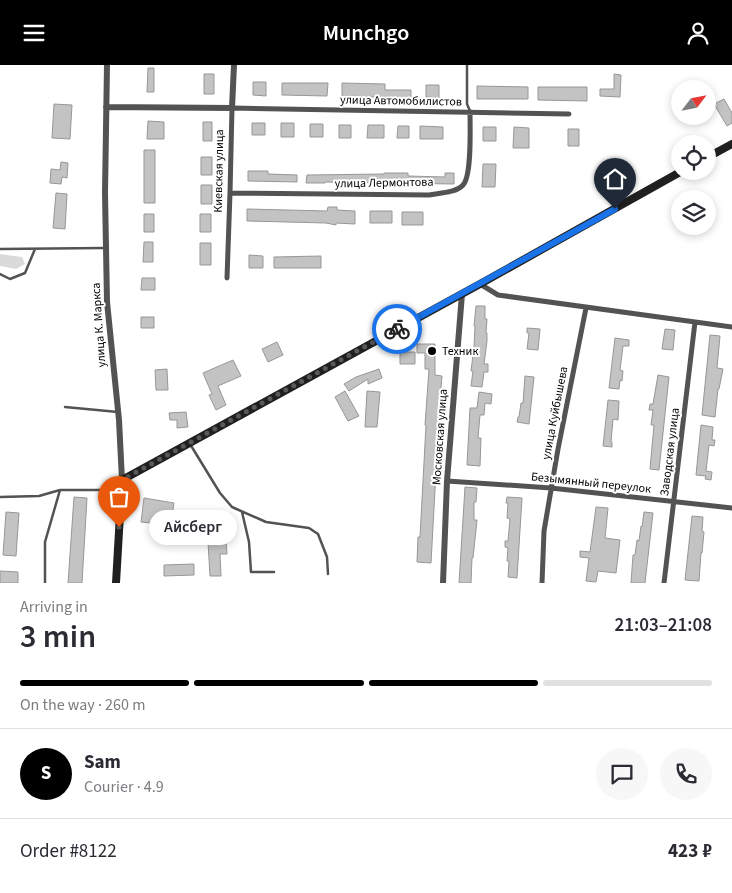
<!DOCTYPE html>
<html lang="en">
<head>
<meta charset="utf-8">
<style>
	body { margin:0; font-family:"Source Sans 3",sans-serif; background:#f7f7f7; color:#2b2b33; height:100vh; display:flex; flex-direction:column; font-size:19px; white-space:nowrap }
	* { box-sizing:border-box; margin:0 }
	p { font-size:16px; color:#7c7c81 }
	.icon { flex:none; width:28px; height:28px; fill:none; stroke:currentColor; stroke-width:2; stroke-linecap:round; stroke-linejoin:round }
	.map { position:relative; height:518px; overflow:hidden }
	.drawer { display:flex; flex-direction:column; background:#fff; flex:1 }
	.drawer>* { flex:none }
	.needle { width:32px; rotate:58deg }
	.fabs { position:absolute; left:671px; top:15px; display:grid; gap:10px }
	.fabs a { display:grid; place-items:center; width:45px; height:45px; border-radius:50%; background:#fff; box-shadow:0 2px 8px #0003; font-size:25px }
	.pin { position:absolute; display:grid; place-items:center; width:42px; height:42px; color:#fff; margin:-51px -21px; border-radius:50% 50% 50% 0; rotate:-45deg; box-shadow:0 0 5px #0007 }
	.pin .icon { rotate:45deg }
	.courier { position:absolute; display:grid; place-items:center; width:50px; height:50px; margin:-25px; border:4px solid #1a73e8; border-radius:50%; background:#fff; color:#222; box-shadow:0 1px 6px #0007 }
	.bubble { position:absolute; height:35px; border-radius:18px; background:#fff; box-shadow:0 2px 8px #0003; font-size:16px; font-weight:600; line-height:35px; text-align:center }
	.headline em { font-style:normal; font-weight:600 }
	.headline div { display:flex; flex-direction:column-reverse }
	.headline { display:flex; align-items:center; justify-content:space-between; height:85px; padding:0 20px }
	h1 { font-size:32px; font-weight:600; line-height:38px }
	.bar { display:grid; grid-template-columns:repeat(4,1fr); gap:8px 5px; align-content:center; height:60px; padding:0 20px }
	.bar i { height:6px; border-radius:4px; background:#e1e1e2 }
	.bar .active { background:#000 }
	.bar p { grid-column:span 4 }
	.line { display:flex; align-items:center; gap:12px; padding:0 20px; border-top:1px solid #e1e1e2 }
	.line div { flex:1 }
	.round { display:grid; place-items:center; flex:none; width:52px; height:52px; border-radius:26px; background:#f7f7f7 }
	header { display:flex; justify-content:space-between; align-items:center; height:65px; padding:0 20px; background:#000; color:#fff; font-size:22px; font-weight:600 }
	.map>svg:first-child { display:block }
	.green { fill:#dadada }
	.building { fill:#c3c3c3; stroke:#979797 }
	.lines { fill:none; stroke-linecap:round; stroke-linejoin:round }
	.service { stroke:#535353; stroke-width:2.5 }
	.minor { stroke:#535353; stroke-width:5 }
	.tertiary { stroke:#535353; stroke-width:6 }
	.secondary { stroke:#202020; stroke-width:8 }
	.done { stroke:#595959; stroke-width:5; stroke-dasharray:0 9 }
	.route { stroke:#1a73e8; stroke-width:6 }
	.poi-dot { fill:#000; stroke:#fff; stroke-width:2 }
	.labels { text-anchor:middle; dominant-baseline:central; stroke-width:4; stroke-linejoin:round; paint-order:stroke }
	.street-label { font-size:12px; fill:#000; stroke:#fff }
	.poi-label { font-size:12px; fill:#000; stroke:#fff; text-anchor:start }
</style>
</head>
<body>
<header><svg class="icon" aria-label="menu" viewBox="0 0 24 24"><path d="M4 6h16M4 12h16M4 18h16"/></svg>Munchgo<svg class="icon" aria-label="person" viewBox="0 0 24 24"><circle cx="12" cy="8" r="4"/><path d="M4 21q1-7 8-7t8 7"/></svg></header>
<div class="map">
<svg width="732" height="518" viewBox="0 0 732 518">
	<rect width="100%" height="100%" fill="#fff"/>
	<path class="green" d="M0 189 22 192 25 199 16 204 0 201Z"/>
	<path class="building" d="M148 3H154V27H147Z
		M204 9H214V29H204Z
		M614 9 621 10 620 32 600 31V24H614Z
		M253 17H266V31L253 30Z
		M282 18H328L327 31 282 30Z
		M342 18 385 19V25H411V33L342 31Z
		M426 20H439V33L426 32Z
		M477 21 528 22V34H477Z
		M538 22H587V36L538 35Z
		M724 34 732 48V58L727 61 714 39Z
		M54 39 72 40 70 74 52 73Z
		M148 56 164 57V74H147Z
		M203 57H212V76H203Z
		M252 58H265V70H252Z
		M281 58H294V72H281Z
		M310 59H323V72H310Z
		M339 60H351V73H339Z
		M368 60H384V73H367Z
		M398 61H409V73H397Z
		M420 61 443 62V74H420Z
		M483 62H496V76H483Z
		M514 62 529 63V83H513Z
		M568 64H579V81H568Z
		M144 85H155V138H144Z
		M201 92H212V110H201Z
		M61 97 68 98 67 113 62 112 61 119 50 118 51 104 60 105Z
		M483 99H496L495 122H482Z
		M248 106H268V109L297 110V117L248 116Z
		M384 108H408V111L445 112V108H454V119L325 117V118H306L307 110 384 109Z
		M201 120H212V139H201Z
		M56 128 67 129 65 164 53 163Z
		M328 142H337V145L355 146V159L336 158V160L326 158 247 156V144L327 146Z
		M370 146H392V158H370Z
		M402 147H423V160H402Z
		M144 149H154V167H144Z
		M200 149H211V167H200Z
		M144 177H153V197H143Z
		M200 178H211V200H200Z
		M249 190 263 191V203H249Z
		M321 191V203H274V192Z
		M142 213H155V225H141Z
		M476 241H485V254H487L486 268H487V276L484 299H488V307H484L482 322 471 321 473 306H471L474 282 475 261H474Z
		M141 252H154V263H141Z
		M527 263 540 264 538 285 527 284 529 268H527Z
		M665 264 675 265 673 285 662 284Z
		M710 270 720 271 717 303 723 304 719 324H718L715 352 702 350Z
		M615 273 629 275V281H623L620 305 623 306 622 316 620 315 619 324 609 323Z
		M277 277 283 290 268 297 262 284Z
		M417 279H435V310L442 311 437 370H438L431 498 417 497 418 472H420L426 360H425L429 304H425V288H417Z
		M400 287H415V299H400Z
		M233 295 241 311 218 321 226 340 216 345 209 330 212 329 203 308Z
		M167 304 168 325H156L155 305Z
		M379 304 382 313 368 319V314L349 326 344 319 356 312Z
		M658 310 669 312 659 405 650 404 654 360H651L653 345H649L650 339H653Z
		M525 311 534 312 529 359 517 357 518 352H519L521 338H523Z
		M345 326 359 351 348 356 335 332Z
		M367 326 380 327 377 362H365Z
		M479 327 492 329 491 339 485 338 484 350H480L478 373H481L480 401 467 400 470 343H477Z
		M608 335 619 336 618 355 613 354 611 377H612V382L603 381Z
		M186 347 188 362 177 363V355H170L169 348Z
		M701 360 713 362 712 375H715L714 381 709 380 706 406 712 407 711 415 705 414 706 411 696 410Z
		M465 422 477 423 476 437H474V455H477L473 493H472L471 518H459Z
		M74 432 87 433 82 518H68Z
		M507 432 522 433 517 513 508 512 509 496H507L508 483 505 482V476H508L510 454 507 453 508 438H506Z
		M144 433 174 438 172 452 170 451 169 459 150 456V458L141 457Z
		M596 442 608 443 605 473 620 475 616 508 598 506 596 517 586 516 589 493 580 492V486L590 487Z
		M6 447 19 448 16 491 3 490Z
		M644 447 653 448 645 518H631L633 490H635L637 475 639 476 641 461 642 462Z
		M692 451 703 452 702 466 704 467 702 488H701L699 516 685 515Z
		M226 476 227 489H220L221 511H210L208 477Z
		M194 499V510L164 511V500Z
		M0 506 18 507V518H0Z"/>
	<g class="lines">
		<path class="service" d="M467 0V39L470 46
			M0 184 104 183
			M0 209 10 214 25 208 35 184
			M65 342 118 347
			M190 379 220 428 232 442 266 457 309 463 318 469 327 492 328 509
			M0 432 39 431 60 425H120
			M242 447 249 477 251 507H274
			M45 518V477L60 425"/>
		<path class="minor" d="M230 128 429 130C439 128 456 128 463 120 472 111 470 62 470 47
			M227 213 230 128 232 43 569 49
			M480 219 498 230 732 262
			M447 416 551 423 732 443
			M542 518 544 466 558 384 586 243
			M664 518 695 257"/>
		<path class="tertiary" d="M107 0 105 128 107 237 119 355 122 415
			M106 42 232 43 234 0
			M443 518 447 416 462 229"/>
		<path class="secondary" d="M708 92 732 79
			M116 518 122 415 480 219 682 106"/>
	</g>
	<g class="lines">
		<path class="done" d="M119 462 122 415 397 264"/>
		<path class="route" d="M397 264 615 144"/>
	</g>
	<circle class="poi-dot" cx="432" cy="286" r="5"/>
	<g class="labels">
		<g class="street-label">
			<text transform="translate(401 36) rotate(1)">улица Автомобилистов</text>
			<text transform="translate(219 106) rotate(-89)">Киевская улица</text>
			<text transform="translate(384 118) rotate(-1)">улица Лермонтова</text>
			<text transform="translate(99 260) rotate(-94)">улица К. Маркса</text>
			<text transform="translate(555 348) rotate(-79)">улица Куйбышева</text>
			<text transform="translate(440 372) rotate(-86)">Московская улица</text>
			<text transform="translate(670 387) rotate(-83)">Заводская улица</text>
			<text transform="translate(591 418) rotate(6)">Безымянный переулок</text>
		</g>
		<g class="poi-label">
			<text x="442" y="286">Техник</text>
		</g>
	</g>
</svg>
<div class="fabs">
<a><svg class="needle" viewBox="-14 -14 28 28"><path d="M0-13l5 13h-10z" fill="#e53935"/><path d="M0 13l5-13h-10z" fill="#7c7c81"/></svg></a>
<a><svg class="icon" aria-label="locate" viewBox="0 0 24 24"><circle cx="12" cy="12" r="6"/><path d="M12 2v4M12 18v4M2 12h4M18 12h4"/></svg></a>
<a><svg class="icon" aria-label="layers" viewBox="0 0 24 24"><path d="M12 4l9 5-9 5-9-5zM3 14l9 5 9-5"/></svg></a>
</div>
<div class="pin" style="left:119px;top:462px;background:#ea580c"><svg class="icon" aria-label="bag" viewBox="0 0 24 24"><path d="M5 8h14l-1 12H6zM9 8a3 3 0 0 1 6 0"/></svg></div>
<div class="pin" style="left:615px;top:144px;background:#1f2937"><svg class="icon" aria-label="home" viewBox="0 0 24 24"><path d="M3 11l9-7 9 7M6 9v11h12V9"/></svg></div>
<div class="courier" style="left:397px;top:264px"><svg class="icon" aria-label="bike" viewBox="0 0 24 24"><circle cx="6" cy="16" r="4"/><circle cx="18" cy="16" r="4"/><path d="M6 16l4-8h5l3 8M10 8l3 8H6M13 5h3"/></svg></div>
<div class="bubble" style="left:149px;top:445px;width:88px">Айсберг</div>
</div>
<section class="drawer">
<div class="headline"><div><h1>3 min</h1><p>Arriving in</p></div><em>21:03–21:08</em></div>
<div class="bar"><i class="active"></i><i class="active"></i><i class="active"></i><i></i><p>On the way · 260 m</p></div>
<div class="line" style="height:90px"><b class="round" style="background:#000;color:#fff">S</b><div><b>Sam</b><p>Courier · 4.9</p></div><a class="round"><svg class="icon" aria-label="chat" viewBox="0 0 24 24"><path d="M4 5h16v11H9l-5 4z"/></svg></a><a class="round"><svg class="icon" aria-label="phone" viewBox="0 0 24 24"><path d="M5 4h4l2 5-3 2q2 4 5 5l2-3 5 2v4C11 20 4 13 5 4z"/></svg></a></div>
<div class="line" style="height:65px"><div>Order #8122</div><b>423 ₽</b></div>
</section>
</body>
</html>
